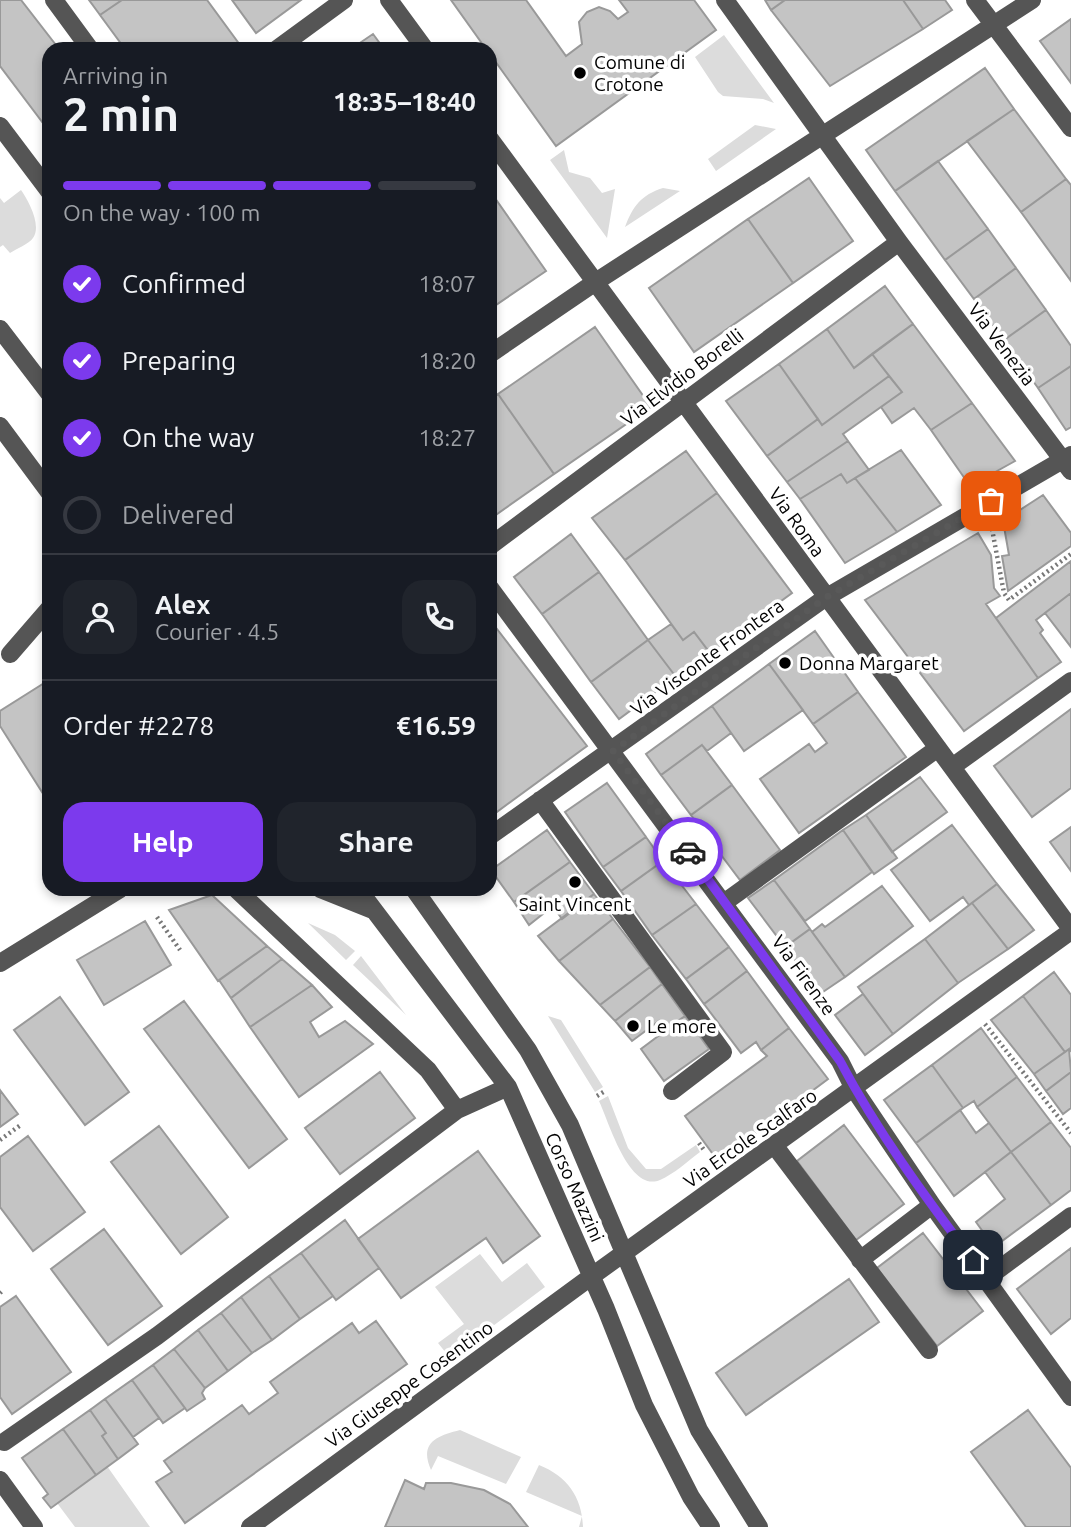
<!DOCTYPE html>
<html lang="en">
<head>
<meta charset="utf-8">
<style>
	body { margin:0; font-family:Ubuntu,sans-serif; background:#20242c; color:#f1f3f6; height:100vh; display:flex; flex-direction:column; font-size:26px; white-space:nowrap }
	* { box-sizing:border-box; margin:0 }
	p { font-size:23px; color:#9ea1a6 }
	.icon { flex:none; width:38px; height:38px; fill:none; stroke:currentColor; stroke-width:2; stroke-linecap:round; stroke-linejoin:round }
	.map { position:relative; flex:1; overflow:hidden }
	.panel { position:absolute; left:42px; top:42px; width:455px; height:854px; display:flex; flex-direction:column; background:#171b24; border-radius:21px; box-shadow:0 4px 10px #0003 }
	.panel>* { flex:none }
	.pin { position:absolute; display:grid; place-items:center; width:60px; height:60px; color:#fff; margin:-30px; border-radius:14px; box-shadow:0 4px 10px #0006 }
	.courier { position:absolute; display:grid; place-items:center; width:70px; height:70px; margin:-35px; border:5px solid #7c3aed; border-radius:50%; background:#fff; color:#222; box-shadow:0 2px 9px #0007 }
	.overview em { font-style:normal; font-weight:700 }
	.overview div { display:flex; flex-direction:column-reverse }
	.overview { display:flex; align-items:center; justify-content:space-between; height:119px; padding:0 21px }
	h1 { font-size:46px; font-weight:700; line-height:52px }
	.bar { display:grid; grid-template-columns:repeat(4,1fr); gap:10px 7px; align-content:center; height:84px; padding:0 21px }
	.bar i { height:9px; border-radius:5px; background:#363941 }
	.bar .selected { background:#7c3aed }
	.bar p { grid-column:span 4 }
	.line { display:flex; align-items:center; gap:18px; padding:0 21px; border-top:2px solid #363941 }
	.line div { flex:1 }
	.round { display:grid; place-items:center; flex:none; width:74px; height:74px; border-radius:21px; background:#20242c }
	ol { padding:0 21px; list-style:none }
	li { display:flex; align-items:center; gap:21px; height:77px }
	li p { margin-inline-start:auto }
	li .icon { padding:7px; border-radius:50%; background:#7c3aed; color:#fff; stroke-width:4 }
	li:last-child { color:#9ea1a6 }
	li i { width:38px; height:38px; border:4px solid #363941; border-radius:50% }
	.primary-button { display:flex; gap:14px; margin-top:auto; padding:14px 21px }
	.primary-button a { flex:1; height:80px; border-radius:21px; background:#7c3aed; color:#fff; font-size:28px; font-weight:700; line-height:80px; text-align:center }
	.primary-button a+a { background:#20242c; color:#f1f3f6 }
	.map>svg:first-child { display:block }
	.green { fill:#dcdcdc }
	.building { fill:#c4c4c4; stroke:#999; stroke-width:2 }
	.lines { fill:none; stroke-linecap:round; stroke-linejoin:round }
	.path { stroke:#777; stroke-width:4.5; stroke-dasharray:2 3.5; stroke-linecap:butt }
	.minor { stroke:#555; stroke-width:18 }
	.done { stroke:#595959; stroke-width:7; stroke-dasharray:0 12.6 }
	.route { stroke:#7c3aed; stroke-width:9 }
	.poi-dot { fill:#000; stroke:#fff; stroke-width:2.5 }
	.labels { text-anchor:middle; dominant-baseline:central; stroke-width:7; stroke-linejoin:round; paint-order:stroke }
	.poi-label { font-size:19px; fill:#000; stroke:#fff; text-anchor:start }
	.street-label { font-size:19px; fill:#000; stroke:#fff }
</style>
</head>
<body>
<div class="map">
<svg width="1071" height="1527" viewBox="0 0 1071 1527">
	<rect width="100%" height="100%" fill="#fff"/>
	<path class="green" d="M724 35 774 103 763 99 723 96 718 92 695 57Z
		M755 125 776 129 716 171 708 159Z
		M564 150 569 172 590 178 602 193 615 189 607 238 550 160Z
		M663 188 680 191 625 227C633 206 641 195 663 188Z
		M21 190C28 200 42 225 33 238 29 244 16 249 10 253L3 245 0 247V198L4 203Z
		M308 923 335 935 355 951 346 960Z
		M361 956 406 1015 353 965Z
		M548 1016 561 1020 603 1087 595 1092Z
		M608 1096 628 1148 646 1169H661L696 1145 700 1152C688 1161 674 1174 660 1180 629 1193 609 1122 599 1101Z
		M480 1254 502 1282 527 1263 545 1287 450 1358 438 1343 464 1324 435 1287Z
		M460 1430 521 1457 506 1484 438 1456 431 1470C419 1443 436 1436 460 1430Z
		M539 1465C567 1476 582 1497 583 1527H579L582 1516 526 1492Z
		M107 1466 150 1527H75L57 1503Z"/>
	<path class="building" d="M0 0H21L59 49H49V131L0 66Z
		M89 0H122L100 15Z
		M122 0H207L240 45 234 49H125L100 15Z
		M232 0H301L256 33Z
		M451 0H526L566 56 582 44 579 22 587 12 599 7 610 11 618 19 628 12 619 0H694L716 30 556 146 490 54V49H486Z
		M765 0H785L771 10Z
		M785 0H903L923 29 830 86 771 10Z
		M903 0H945L952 10 923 29Z
		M1071 19V83L1040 41Z
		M373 34 384 49H351Z
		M985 68 1014 109 895 191 866 150Z
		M1014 109 1066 179 1021 212 967 141Z
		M938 161 988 229 945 260 895 191Z
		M809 178 853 241 793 283 748 219Z
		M1066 179 1071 185V281L1021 212Z
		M490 191 546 271 490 309Z
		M748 219 793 283 694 352 649 288Z
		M988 229 1016 268 974 299 945 260Z
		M1016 268 1046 310 1004 340 974 299Z
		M885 286 913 324 854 368 827 329Z
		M1046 310 1071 346V366L1038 388 1004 340Z
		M913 324 972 403 931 430 914 408 892 423 881 407 902 392 872 354Z
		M595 327 651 407 554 474 498 394Z
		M827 329 854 368 872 354 889 376 822 425 779 364Z
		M779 364 818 419 767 456 726 401Z
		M1071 366V427L1066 430 1038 388Z
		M889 376 902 392 843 434 848 441 787 482 767 456 818 419 822 425Z
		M498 394 554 474 490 519V399Z
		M972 403 1015 461 970 486 931 430Z
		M848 441 869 470 847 483 841 474 800 499 787 482Z
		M901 450 941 505 897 532 855 478Z
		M686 451 717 493 625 560 592 518Z
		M841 474 847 483 855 478 897 532 845 563 800 499Z
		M717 493 792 593 710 653 694 632 683 640 625 560Z
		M1043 495 1071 533V546L1008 591 1002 556 1009 555 1003 521Z
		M978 533 991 555 994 588 1000 596 986 604 1038 678 964 731 865 600Z
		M571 534 599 572 542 614 514 577Z
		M1071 561V593L1036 620 1043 630 1040 633 1061 662 1038 678 996 618Z
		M599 572 648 640 591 682 542 614Z
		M1071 593V647L1045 613Z
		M490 620 587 746 490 817Z
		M671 624 683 640 694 632 710 653 676 677 648 640Z
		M815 631 858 692 813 724 769 664Z
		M648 640 676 677 619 719 591 682Z
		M769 664 803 710 744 751 712 706Z
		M49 680V803L0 726V711Z
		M858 692 906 757 799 833 760 779 809 744 815 752 827 743 813 724Z
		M712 706 731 733 707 751 702 745 661 775 646 754Z
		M1071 709V788L1032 817 994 766Z
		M702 745 732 785 691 815 661 775Z
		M920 777 947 812 892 852 866 815Z
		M607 783 646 837 603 867 565 812Z
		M732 785 780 850 740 880 691 815Z
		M866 815 897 858 874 874 843 830Z
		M952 825 997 884 969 905 963 897 930 921 891 870Z
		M1071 827V871L1050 842Z
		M547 830 570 862 514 902 491 870Z
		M843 830 872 872 805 921 774 880Z
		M646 837 663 861 621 891 603 867Z
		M663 861 696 904 652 935 621 891Z
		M570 862 594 894 562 919 553 906 529 925 514 902Z
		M774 880 810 929 785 947 748 898Z
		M997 884 1034 930 1008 949 972 903Z
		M882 886 913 926 845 977 812 932 822 924 825 927Z
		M594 894 613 919 559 961 538 936Z
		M212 895 267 946 218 981 169 910Z
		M972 903 1008 949 958 983 925 939Z
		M696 904 729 947 686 979 652 935Z
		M613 919 650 967 600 1005 559 961Z
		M145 921 171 965 104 1005 77 960Z
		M810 929 845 977 820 994 785 947Z
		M925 939 958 983 893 1034 858 987Z
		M267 946 282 959 231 998 219 980Z
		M729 947 747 971 704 1004 686 979Z
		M282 959 312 985 250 1027 231 998Z
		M650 967 662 984 615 1021 600 1005Z
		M747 971 789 1028 761 1050 756 1042 741 1053 704 1004Z
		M1054 972 1071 995V1051L1069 1049 1065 1052 1023 996Z
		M662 984 685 1016 665 1030 659 1021 632 1041 615 1021Z
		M312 985 332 1007 310 1022 319 1037 345 1021 373 1044 299 1097 250 1027Z
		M863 994 893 1034 865 1055 835 1015Z
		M1023 996 1065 1052 1034 1074 991 1020Z
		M60 997 129 1092 85 1125 14 1030Z
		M184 1001 287 1139 249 1168 144 1029Z
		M685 1016 709 1049 664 1081 641 1049Z
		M789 1028 828 1079 718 1161 685 1116 767 1056 761 1050Z
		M981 1028 1017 1077 977 1107 974 1101 963 1108 932 1065Z
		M1069 1049 1071 1072 1046 1091 1034 1074Z
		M932 1065 963 1108 916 1143 884 1100Z
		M380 1072 415 1118 340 1174 305 1128Z
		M1071 1072V1108L1063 1114 1046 1091Z
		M1017 1077 1051 1122 1011 1152 977 1107Z
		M0 1090 18 1114 0 1127Z
		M960 1110 976 1133 989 1123 1011 1152 954 1196 916 1143Z
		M1051 1122 1071 1148V1190L1051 1205 1011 1152Z
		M844 1125 904 1204 856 1240 797 1161Z
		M159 1126 228 1217 181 1254 111 1162Z
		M28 1136 85 1212 33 1251 0 1207V1157Z
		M478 1151 540 1236 503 1263 486 1238 401 1298 358 1239Z
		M1011 1152 1051 1205 994 1247 976 1222 1005 1199 985 1172Z
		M345 1220 379 1268 336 1300 301 1253Z
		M104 1229 162 1306 108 1345 51 1269Z
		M923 1233 983 1311 937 1346 877 1268Z
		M1071 1248V1318L1051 1334 1017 1289Z
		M301 1253 333 1296 300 1319 269 1276Z
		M269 1276 300 1319 272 1340 241 1297Z
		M849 1279 879 1322 746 1415 716 1373Z
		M16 1296 71 1372 12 1414 0 1397V1307Z
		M241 1297 272 1340 252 1353 221 1313Z
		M221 1313 252 1353 228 1371 198 1330Z
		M376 1321 407 1364 185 1523 156 1482 172 1472 164 1461 242 1405 249 1414 278 1393 270 1382 352 1323 359 1333Z
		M198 1330 228 1371 205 1388 174 1349Z
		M174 1349 205 1388 202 1393 205 1399 187 1411 153 1365Z
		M153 1365 185 1408 163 1423 132 1380Z
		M132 1380 159 1418 133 1437 105 1399Z
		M105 1399 138 1444 118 1459 102 1436 106 1433 90 1410Z
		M90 1410 106 1433 102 1436 118 1459 96 1475 63 1429Z
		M1028 1410 1071 1468V1527H1026L971 1452Z
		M63 1429 96 1475 51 1508 43 1498 48 1494 22 1458Z
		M405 1480 424 1489 426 1483H451L484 1490 510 1504 528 1527H385Z"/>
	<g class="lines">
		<path class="path" d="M992 529 1004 593 1009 600 1071 554
			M157 917 180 950
			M985 1024 1071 1133
			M597 1096 605 1091
			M0 1140 22 1124
			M699 1143 704 1150
			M0 1293 2 1291"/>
		<path class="minor" d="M54 0 90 49
			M389 0 425 49
			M725 0 899 242 1071 471
			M975 0 1071 128
			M277 49 344 0
			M0 126 49 191
			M490 139 1071 929
			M0 329 49 393
			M490 354 597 281 1032 0
			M0 426 49 492
			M490 546 899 242
			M490 588 840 1061 854 1089 932 1205 1071 1397
			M10 654 49 609
			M952 767 1071 681
			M540 800 723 1052 672 1091
			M490 836 825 598 1071 455
			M236 889 428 1070 457 1110
			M320 889 375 911
			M358 889 508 1087 606 1309 644 1405 691 1497 711 1527
			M414 889 528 1050 570 1125 699 1430 759 1527
			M725 902 938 748
			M0 963 120 889
			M774 1145 929 1350
			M860 1260 932 1205
			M987 1278 1071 1216
			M4 1442 157 1336 457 1110 508 1087
			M0 1480 34 1527
			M250 1527 592 1276 1071 931"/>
	</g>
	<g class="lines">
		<path class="done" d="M688 852 613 751 825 598 991 501"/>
		<path class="route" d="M688 852 840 1061C877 1131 925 1197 973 1260"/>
	</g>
	<g class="poi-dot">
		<circle cx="580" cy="73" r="7"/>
		<circle cx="785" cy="663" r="7"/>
		<circle cx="575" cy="882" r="7"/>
		<circle cx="633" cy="1026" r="7"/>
	</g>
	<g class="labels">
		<g class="poi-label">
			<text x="594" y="62">Comune di<tspan x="594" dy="22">Crotone</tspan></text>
			<text x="799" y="663">Donna Margaret</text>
			<text x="575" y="904" text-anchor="middle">Saint Vincent</text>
			<text x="647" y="1026">Le more</text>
		</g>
		<g class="street-label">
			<text transform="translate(1002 344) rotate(53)">Via Venezia</text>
			<text transform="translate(682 377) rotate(-37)">Via Elvidio Borelli</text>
			<text transform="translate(797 522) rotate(54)">Via Roma</text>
			<text transform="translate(707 657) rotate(-36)">Via Visconte Frontera</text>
			<text transform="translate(804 975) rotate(54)">Via Firenze</text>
			<text transform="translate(750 1138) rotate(-35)">Via Ercole Scalfaro</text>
			<text transform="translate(575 1187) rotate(66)">Corso Mazzini</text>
			<text transform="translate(409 1384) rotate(-36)">Via Giuseppe Cosentino</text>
		</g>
	</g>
</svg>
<div class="pin" style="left:991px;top:501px;background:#ea580c"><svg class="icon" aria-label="bag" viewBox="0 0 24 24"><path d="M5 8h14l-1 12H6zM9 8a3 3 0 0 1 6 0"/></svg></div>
<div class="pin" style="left:973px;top:1260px;background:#1f2937"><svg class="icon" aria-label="home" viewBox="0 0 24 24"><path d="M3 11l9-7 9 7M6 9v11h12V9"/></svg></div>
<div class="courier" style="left:688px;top:852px"><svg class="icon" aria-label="car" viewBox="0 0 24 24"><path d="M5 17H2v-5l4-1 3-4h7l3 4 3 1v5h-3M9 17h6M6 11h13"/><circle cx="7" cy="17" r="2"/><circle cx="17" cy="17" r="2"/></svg></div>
<section class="panel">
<div class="overview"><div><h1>2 min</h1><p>Arriving in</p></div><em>18:35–18:40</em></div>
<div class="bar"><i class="selected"></i><i class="selected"></i><i class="selected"></i><i></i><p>On the way · 100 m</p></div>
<ol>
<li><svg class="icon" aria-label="check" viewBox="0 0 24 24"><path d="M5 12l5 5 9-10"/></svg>Confirmed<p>18:07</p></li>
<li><svg class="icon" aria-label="check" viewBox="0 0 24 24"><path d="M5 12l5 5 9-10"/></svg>Preparing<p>18:20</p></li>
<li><svg class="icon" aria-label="check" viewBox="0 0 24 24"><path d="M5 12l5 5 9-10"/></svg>On the way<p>18:27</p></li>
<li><i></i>Delivered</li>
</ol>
<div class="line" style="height:126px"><a class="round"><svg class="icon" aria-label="person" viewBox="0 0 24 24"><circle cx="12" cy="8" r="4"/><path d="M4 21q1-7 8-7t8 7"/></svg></a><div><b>Alex</b><p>Courier · 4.5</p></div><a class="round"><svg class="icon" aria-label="phone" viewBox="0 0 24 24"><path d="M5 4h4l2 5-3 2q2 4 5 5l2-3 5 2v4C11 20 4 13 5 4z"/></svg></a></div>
<div class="line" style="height:91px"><div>Order #2278</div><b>€16.59</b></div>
<div class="primary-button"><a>Help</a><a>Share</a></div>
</section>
</div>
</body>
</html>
